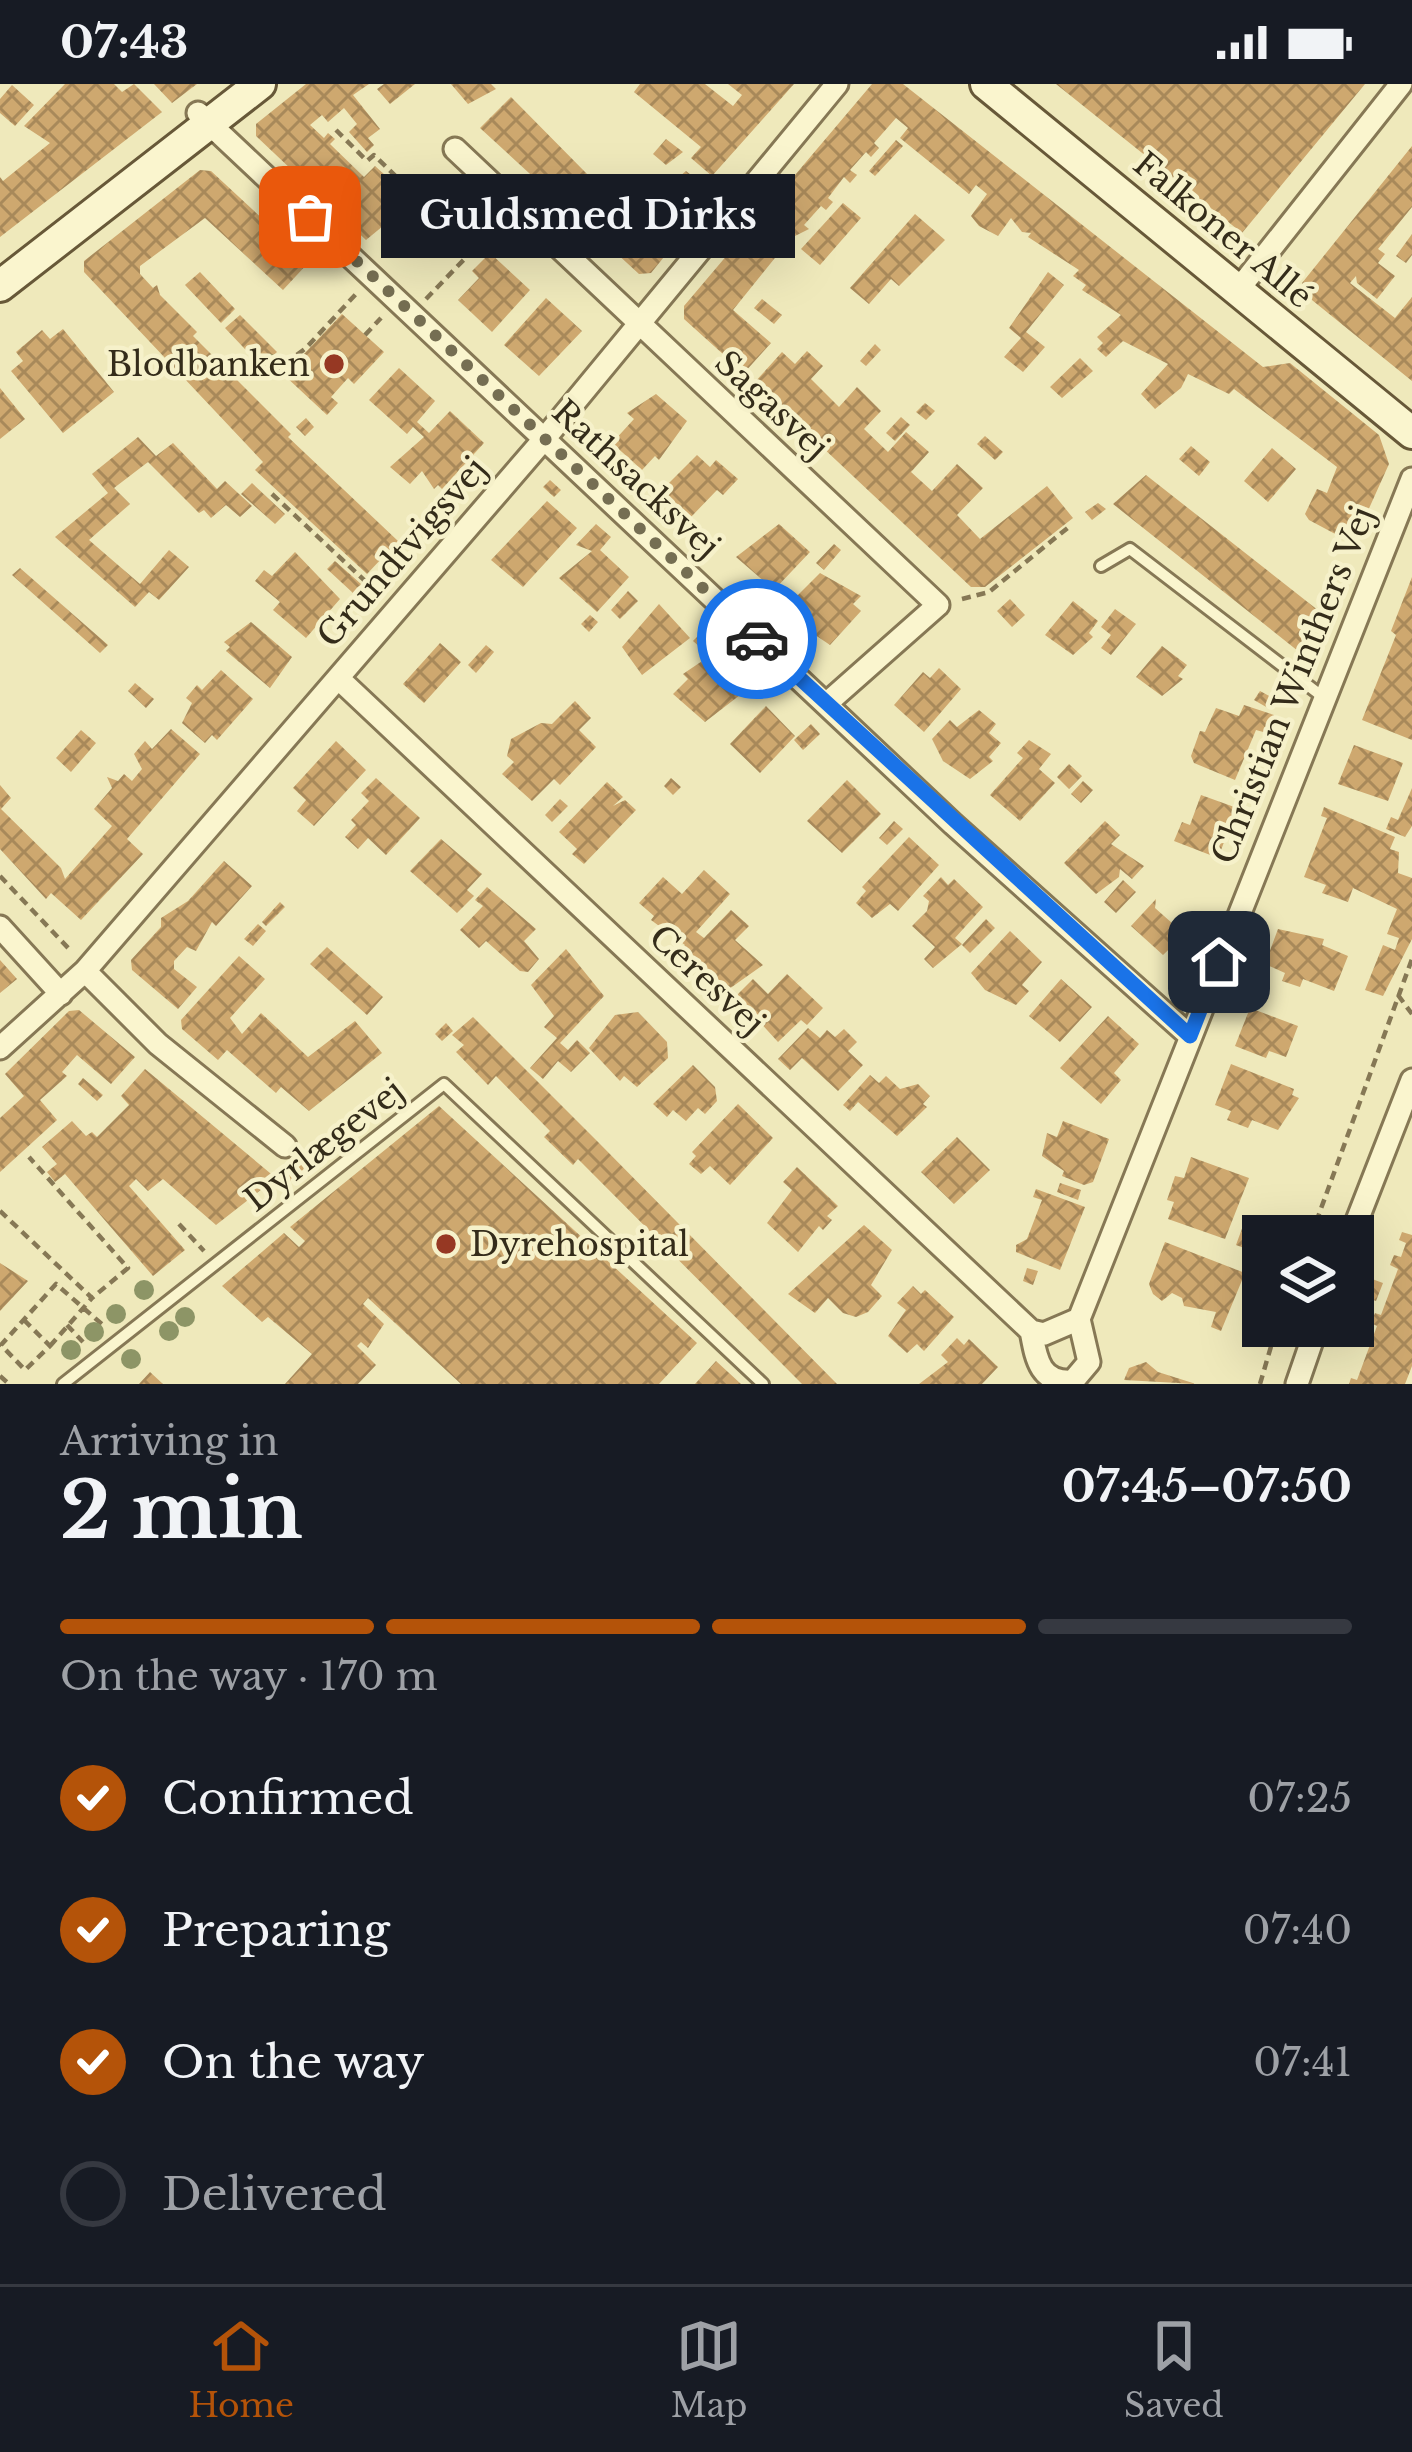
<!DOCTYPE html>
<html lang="en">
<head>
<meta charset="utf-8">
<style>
	body { margin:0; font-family:"Libre Baskerville",serif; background:#20242c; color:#f1f3f6; height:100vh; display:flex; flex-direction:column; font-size:45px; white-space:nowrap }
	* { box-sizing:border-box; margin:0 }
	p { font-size:39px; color:#9ea1a6 }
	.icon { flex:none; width:66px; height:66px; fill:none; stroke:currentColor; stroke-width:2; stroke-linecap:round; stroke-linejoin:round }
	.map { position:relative; height:1300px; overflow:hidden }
	.side { display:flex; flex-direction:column; background:#171b24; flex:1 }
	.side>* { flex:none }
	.tools { position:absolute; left:1242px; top:1131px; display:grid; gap:24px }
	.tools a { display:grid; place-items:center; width:132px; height:132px; border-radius:0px; background:#171b24; box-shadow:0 12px 48px #0002; font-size:60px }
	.pin { position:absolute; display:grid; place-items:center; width:102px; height:102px; color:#fff; margin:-51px; border-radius:24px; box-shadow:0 6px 18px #0006 }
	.courier { position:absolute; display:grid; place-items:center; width:120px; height:120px; margin:-60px; border:9px solid #1a73e8; border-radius:50%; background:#fff; color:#222; box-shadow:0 3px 15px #0007 }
	.bubble { position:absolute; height:84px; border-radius:0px; background:#171b24; box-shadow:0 12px 48px #0002; font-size:39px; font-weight:700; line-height:84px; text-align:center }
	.head em { font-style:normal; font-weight:700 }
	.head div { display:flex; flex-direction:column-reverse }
	.head { display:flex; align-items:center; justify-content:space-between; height:204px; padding:0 60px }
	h1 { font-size:78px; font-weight:700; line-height:90px }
	.bar { display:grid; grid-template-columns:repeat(4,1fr); gap:18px 12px; align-content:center; height:144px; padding:0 60px }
	.bar i { height:15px; border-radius:9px; background:#363941 }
	.bar .current { background:#b45309 }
	.bar p { grid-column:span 4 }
	ol { padding:0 60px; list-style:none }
	li { display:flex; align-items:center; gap:36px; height:132px }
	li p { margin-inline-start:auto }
	li .icon { padding:12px; border-radius:50%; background:#b45309; color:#fff; stroke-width:4 }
	li:last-child { color:#9ea1a6 }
	li i { width:66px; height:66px; border:6px solid #363941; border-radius:50% }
	.status { display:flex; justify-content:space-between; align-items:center; height:84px; padding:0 60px; background:#171b24; direction:ltr }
	.status svg { height:33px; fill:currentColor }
	.dock { display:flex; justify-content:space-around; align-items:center; height:168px; border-top:3px solid #363941; background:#171b24; font-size:33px; color:#9ea1a6 }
	.dock a { display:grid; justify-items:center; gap:6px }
	.dock .current { color:#b45309 }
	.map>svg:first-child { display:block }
	.building { fill:url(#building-cross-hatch) }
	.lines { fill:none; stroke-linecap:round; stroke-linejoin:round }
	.lane-casing { stroke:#867855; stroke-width:16 }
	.street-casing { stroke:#867855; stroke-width:27 }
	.secondary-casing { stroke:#675838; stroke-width:36 }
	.path { stroke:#867855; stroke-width:4.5; stroke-dasharray:9 6; stroke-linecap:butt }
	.lane { stroke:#faf5ce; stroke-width:10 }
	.street { stroke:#faf5ce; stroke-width:21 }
	.secondary { stroke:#faf5ce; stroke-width:30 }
	.tree { fill:#8d9566 }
	.done { stroke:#756e52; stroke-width:12; stroke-dasharray:0 21.6 }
	.route { stroke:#1a73e8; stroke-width:15 }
	.poi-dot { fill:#963823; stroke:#f6f1ca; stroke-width:4.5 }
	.labels { text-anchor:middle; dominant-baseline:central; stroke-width:9; stroke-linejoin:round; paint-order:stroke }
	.street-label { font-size:33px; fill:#342c1a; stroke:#f6f1ca }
	.poi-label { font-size:33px; fill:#342c1a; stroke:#f6f1ca; text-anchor:end }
</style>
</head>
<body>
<div class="status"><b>07:43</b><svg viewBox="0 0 49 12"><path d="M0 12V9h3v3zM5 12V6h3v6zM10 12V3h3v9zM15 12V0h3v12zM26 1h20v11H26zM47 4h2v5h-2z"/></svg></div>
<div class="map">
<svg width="1412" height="1300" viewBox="0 0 1412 1300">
	<defs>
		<pattern id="building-cross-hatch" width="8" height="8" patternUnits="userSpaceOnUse" patternTransform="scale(3)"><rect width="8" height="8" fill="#cea86f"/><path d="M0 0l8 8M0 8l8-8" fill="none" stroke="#a8895a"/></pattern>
	</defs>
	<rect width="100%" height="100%" fill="#efe9bb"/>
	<path class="building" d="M65 0H114L122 8 134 0 162 28 0 153V93L3 97 50 59 24 42Z
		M154 0H197L172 19Z
		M306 0H369L353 11 380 45 368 54 374 61 367 68 349 48 357 40 344 24 328 38 322 31 310 41 324 54 328 49 335 55 330 60 364 93 375 82 407 111 395 123 400 128 366 156 256 52V40Z
		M384 0H415L390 20 377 5Z
		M451 0H491L496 5 468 20Z
		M640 0H705L733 22 742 11 728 0H794L712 92 691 74 701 63 634 8Z
		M872 0H903L1263 283 1290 279 1379 351 1389 380 1362 440 1339 452 1309 436 1305 430 1317 405 1327 409 1337 383 1234 305 1229 310 1188 290 1181 304 1155 325 1141 310 1168 280 1123 257 1106 273 1097 265 1103 259 1097 253 1121 231 1082 206 1086 201 1073 192 1079 186 1028 153 1031 149 1022 148 1011 134 998 152 979 142 971 132 987 110 976 101 969 110 900 54 908 44 896 34 874 59 879 64 871 73 866 68 850 86 857 91 850 99 844 93 828 114 833 118 826 126 821 122 804 141 809 145 791 154 733 226 771 259 744 289 684 235V222Z
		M1056 0H1365L1242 149Z
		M12 1 34 21 15 42 0 29V15Z
		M511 13 588 91 601 96 603 105 637 137 649 134 659 110 686 87 715 110 651 189 639 190 480 44Z
		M666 55 683 68 666 81 653 70Z
		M896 56 903 62 875 92 869 87Z
		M1412 62V123L1378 165 1385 170 1378 179 1395 192 1377 215 1357 199 1356 192 1350 199 1395 234 1412 213V297L1307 212 1302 199Z
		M200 86 211 87 309 178 283 206 205 134 140 182V190L153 204 157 201 160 211 197 248 193 252 291 350 288 353 398 457 367 490 255 386 263 378 84 188V177Z
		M843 119 861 134 820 181 801 165Z
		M915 130 945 156 899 202 891 195 869 220 850 204Z
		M1412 150V171L1406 179 1396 172Z
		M490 169 530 206 492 248 458 216 479 194 472 187Z
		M200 188 235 225 221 239 185 201Z
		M1048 188 1064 201 1026 248 1045 263 1023 288 1004 273 1021 254 1009 244Z
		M546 214 582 247 539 292 504 261Z
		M762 215 782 231 774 240 754 224Z
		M342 230 384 268 354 300 348 294 331 313 338 319 327 331 284 291Z
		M240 231 277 268 261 282 225 244Z
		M63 245 114 308 63 349 11 287 23 277 16 268 42 246 50 255Z
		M875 260 881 266 866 282 860 277Z
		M807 267 823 282 811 295 839 323 857 303 881 327 864 345 888 368 906 348 929 368 911 388 932 407 957 380 983 404 957 431 980 455 1047 402 1073 434 985 503H971L754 299 782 268 795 280Z
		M1080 274 1093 287 1062 314 1050 303Z
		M399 284 435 317 417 338 429 349 450 327 484 359 442 405 438 401 434 405 422 387 410 400 390 383 424 353 413 343 407 350 369 316Z
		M0 304 25 335 0 355Z
		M656 310 687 337 659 376 655 372 642 386 612 359 634 335 627 329Z
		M925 319 935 327 926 336 916 328Z
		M901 333 910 341 895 357 886 349Z
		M306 334 314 343 305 352 296 343Z
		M985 352 1003 368 995 376 977 360Z
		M138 353 156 372 173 359 217 405 225 397 252 422 240 433 226 421 211 434 204 426 199 429 148 378 114 404 130 420 89 456 140 500 169 466 189 483 159 516 149 508 135 523 55 453 108 409 92 390Z
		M1191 362 1210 378 1199 392 1179 375Z
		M1272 364 1296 385 1268 418 1244 397Z
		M697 371 710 383 716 376 738 395 723 411 717 406 691 433 662 406Z
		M1146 391 1319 527 1298 567 1113 420Z
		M550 396 561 406 554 413 543 403Z
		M252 399 285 430 275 440 241 410Z
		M547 417 577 444 523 503 491 476Z
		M1098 419 1106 425 1092 436 1085 428Z
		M596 440 611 453 600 466 629 493 597 528 559 494 592 467 576 461Z
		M779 440 810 468 774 506 736 473Z
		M834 460 841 466 824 486 816 479Z
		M295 468 340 515 306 554 273 526 280 518 255 497 264 486 272 492Z
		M335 477 361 500 353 509 327 485Z
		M20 484 108 561 100 569 12 491Z
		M820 489 861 512 853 520 861 527 830 561 796 538 800 534 787 522Z
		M1412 493V656L1362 636 1396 551 1391 547Z
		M628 507 638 517 620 535 611 526Z
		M1010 515 1025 531 1012 543 997 527Z
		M1073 517 1098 537 1089 549 1093 553 1073 571 1045 551Z
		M659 520 690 554 642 591 622 563Z
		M1115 525 1136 540 1111 571 1101 564 1111 551 1101 543Z
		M590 531 598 538 589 548 581 540Z
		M251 538 292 573 270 604 226 567 230 563 224 558Z
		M707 543 714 550 701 564 693 557Z
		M440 559 461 578 424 619 403 600Z
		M486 561 494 568 476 589 468 581Z
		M1162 562 1187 581 1178 592 1183 595 1162 612 1136 593Z
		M711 571 741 599 735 606 740 611 705 638 673 610 688 595 683 590Z
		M939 584 961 605 924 648 894 621 923 588 930 594Z
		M221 586 253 615 217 656 212 651 205 659 182 639 192 619 186 614 197 601 202 606Z
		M135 599 154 615 146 624 128 607Z
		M1260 607 1273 614 1268 624 1254 616Z
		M575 617 591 634 579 646 596 663 560 701 554 695 532 717 502 690 514 678 507 672 511 655 541 639 552 640Z
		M1244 621 1274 631 1267 649 1256 646 1235 696 1194 679 1191 672 1200 647 1205 648 1216 624 1239 632Z
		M766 622 795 652 760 689 730 660Z
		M979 626 996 640 989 649 1001 659 989 673 993 677 970 695 943 677 932 655 950 636 957 643Z
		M811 640 820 650 803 666 794 656Z
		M171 645 200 670 127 755 143 770 81 836 51 809 46 815 0 765V701L11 714 1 725 61 784 65 795 112 742 94 725 112 704 107 693 118 697 124 690 132 697 142 685 134 670 145 657 152 665Z
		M81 646 96 659 71 688 56 674Z
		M1029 656 1051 670 1039 685 1055 699 1020 737 990 711 1023 674 1017 669Z
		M336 657 366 686 314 742 297 727 306 716 293 704Z
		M1354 661 1403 679 1388 717 1338 700Z
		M1069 680 1082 692 1069 705 1057 693Z
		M376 694 420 734 386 771 368 754 358 765 345 753 356 741 351 736 369 717 361 709Z
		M671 694 681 703 673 711 664 702Z
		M847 696 881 730 842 769 807 737Z
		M1083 697 1093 706 1081 719 1071 710Z
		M607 698 623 713 613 722 625 716 636 726 584 780 572 770 577 765 559 748Z
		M1412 704V742L1405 753 1386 745 1391 733 1398 736Z
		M1201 711 1237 724 1218 774 1174 757 1182 738 1190 741Z
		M560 715 568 722 552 738 545 731Z
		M1324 723 1395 753 1390 765 1399 768 1398 789 1412 794V855L1383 912 1365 906 1383 861 1395 866 1399 854 1387 850 1397 825 1353 804 1348 818 1322 809 1326 801 1304 793 1327 734 1321 732Z
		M894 737 903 745 887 761 879 754Z
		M1105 737 1120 751 1111 760 1144 782 1132 795 1120 785 1119 793 1096 810 1064 779Z
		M909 753 939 781 898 827 890 820 872 834 856 819 866 807 862 803Z
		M441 755 482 790 467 806 474 812 457 829 410 787Z
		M224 777 252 802 216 842 212 838 196 867 187 863 174 877V885L197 903 178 925 132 886 131 876 161 843V834L188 817Z
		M704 786 730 810 696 848 704 854 731 826 749 842 735 856 763 881 729 905 691 871 683 879 675 873 685 861 651 836 654 832 639 819 663 793 682 810Z
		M941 793 948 801 954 795 983 823 955 854 962 860 933 884 924 875 935 863 912 842 927 827 929 817 923 812Z
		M1123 796 1136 808 1116 829 1104 818Z
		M487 803 536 845 524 857 539 875 528 888 520 887 486 857 479 864 460 846 483 822 475 816Z
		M1156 815 1155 824 1181 847 1186 841 1190 845 1163 871 1131 842Z
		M280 818 285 823 266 842 262 838Z
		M986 835 995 844 970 869 962 861Z
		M258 840 266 847 253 862 244 855Z
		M1278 845 1324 855 1322 861 1348 872 1334 907 1303 895 1300 903 1282 897 1285 889 1265 880Z
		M1010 847 1042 878 1022 901 1029 907 1016 921 985 906 971 889Z
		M327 863 383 913 367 931 310 880Z
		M566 865 604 912 560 959 568 966 577 956 590 969 571 988 558 977 543 995 530 984 557 954 544 943 554 932 531 901Z
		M239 872 265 895 230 934 242 950 261 929 308 973 355 937 382 969 309 1027 281 1003 276 1009 227 966 218 976 182 945 181 936Z
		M0 876 17 895 0 909Z
		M787 890 823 924 807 941 801 936 778 958 736 912 753 895 768 910Z
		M1061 895 1092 923 1060 958 1029 932Z
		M1250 924 1298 942 1286 973 1269 967 1266 974 1235 962Z
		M79 926 135 973 111 1000 77 971 62 988 67 992 40 1016 57 1036 0 1088V1034L24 1012 5 990 69 927Z
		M638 928 667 958 668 974 637 1003 624 992 620 997 589 964 615 931Z
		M1108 932 1139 960 1114 989 1121 996 1101 1020 1060 984Z
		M473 933 599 1059 837 1300H802L578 1075 573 1081 544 1053 550 1047 496 992 488 1001 456 968 464 961 452 951Z
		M446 939 453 947 442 957 435 950Z
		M808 944 820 954 827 946 835 953 844 945 857 958 848 967 863 981 838 1007 802 974 790 986 778 975Z
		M1231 980 1294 1005 1292 1011 1299 1014 1278 1046 1252 1036 1248 1044 1227 1036 1231 1027 1215 1021Z
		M693 981 715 1003 717 1017 705 1030 698 1024 686 1037 673 1026 667 1033 653 1020Z
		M145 985 276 1094 216 1141 163 1095 148 1107 136 1095 129 1102 185 1166 153 1192 65 1090 55 1098 47 1088 57 1080 42 1063 72 1037 86 1052 92 1048 97 1053 129 1021 121 1012Z
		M870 991 879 999 886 992 900 1005 918 1000 930 1012 923 1020 927 1023 897 1052 858 1018 850 1027 843 1021Z
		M83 994 103 1011 97 1017 78 1000Z
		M389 1005 396 1013 372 1032 366 1024Z
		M738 1020 773 1054 730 1101 710 1082 701 1090 689 1080 696 1072 692 1068Z
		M439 1022 697 1259 659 1300H461L368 1214 363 1220 384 1240 368 1264 361 1258 357 1262 376 1281 358 1300H285L312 1270 268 1233 262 1238 222 1202 284 1149 299 1163 305 1157 290 1143Z
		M1063 1037 1109 1055 1093 1098 1084 1101 1062 1092 1064 1087 1042 1072 1047 1049 1057 1053Z
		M957 1053 990 1086 954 1120 921 1088Z
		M312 1068 318 1076 288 1100 282 1093Z
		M1191 1073 1249 1094 1225 1155 1168 1135 1174 1118 1167 1116 1175 1092 1184 1094Z
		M797 1083 838 1122 827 1132 832 1136 823 1146 819 1142 798 1168 767 1139 792 1106 783 1098Z
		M1060 1099 1081 1106 1078 1116 1057 1108Z
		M1036 1105 1085 1123 1060 1186 1016 1168V1161L1027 1155 1042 1116 1033 1113Z
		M1244 1139 1252 1142 1244 1164 1236 1161Z
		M864 1141 892 1166 871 1201 882 1212 868 1228 856 1233 843 1229 828 1214 815 1229 788 1210Z
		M1402 1148 1412 1151V1282L1405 1300H1349L1351 1294 1357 1296 1377 1242 1371 1239 1375 1229 1381 1231 1398 1185 1390 1181 1394 1171 1401 1173 1406 1159 1399 1156Z
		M1165 1158 1245 1189 1221 1247 1211 1243 1216 1228 1184 1222 1182 1214 1172 1209 1162 1217 1153 1210 1149 1200Z
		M0 1179 28 1197 0 1227Z
		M1027 1184 1038 1187 1033 1201 1023 1197Z
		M1372 1195 1383 1199 1376 1217 1365 1213Z
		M913 1202 921 1210 925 1206 954 1233 924 1267 917 1260 907 1269 888 1252 906 1226 897 1219Z
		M957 1254 964 1261 969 1255 998 1283 982 1300H919L948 1278 941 1271Z
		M716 1277 741 1300H695Z
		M1146 1278 1158 1288 1196 1300 1124 1296 1129 1284Z
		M150 1288 163 1300H139Z"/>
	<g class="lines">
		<g class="lane-casing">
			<path id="lane" d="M1101 482 1130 465 1323 613
				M63 1300 444 1000 763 1300"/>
		</g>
		<g class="street-casing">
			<path id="street" d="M198 29 953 740 1190 952
				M455 65 938 521 826 620
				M1238 206 1401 0
				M338 594 1031 1247 1044 1250 1079 1235 1412 395
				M0 843 61 910
				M85 887 158 960 285 1062
				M0 964 85 887 545 354 837 0
				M1351 1152 1412 996
				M1031 1247C1036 1273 1039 1300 1073 1297L1089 1278 1079 1235
				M1297 1300 1317 1242"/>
		</g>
		<g class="secondary-casing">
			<path id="secondary" d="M986 0 1412 349
				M0 202 260 0"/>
		</g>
		<path class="path" d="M336 46 367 77 374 71 412 108
			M426 215 501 137
			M365 251 381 234
			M273 289 306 264 356 210
			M272 410 378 509
			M962 515 989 508 1070 442
			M0 792 71 867
			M1398 911 1412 930
			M0 1127 92 1214 128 1184 29 1073
			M179 1140 204 1167
			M1311 1152 1412 875
			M24 1236 50 1262 25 1286 1 1261 56 1200 104 1242
			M67 1241 83 1258
			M50 1262 92 1214
			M0 1292 9 1300
			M1260 1300 1277 1242"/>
		<use href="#lane" class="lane"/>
		<use href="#street" class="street"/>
		<use href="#secondary" class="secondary"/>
	</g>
	<g class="tree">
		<circle cx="270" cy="280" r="10"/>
		<circle cx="144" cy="1206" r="10"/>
		<circle cx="116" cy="1230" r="10"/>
		<circle cx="185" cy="1233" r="10"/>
		<circle cx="169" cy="1247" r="10"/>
		<circle cx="94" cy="1248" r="10"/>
		<circle cx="71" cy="1266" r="10"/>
		<circle cx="131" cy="1275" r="10"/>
	</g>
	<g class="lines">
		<path class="done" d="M310 133 757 555"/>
		<path class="route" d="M757 555 1190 952 1219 878"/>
	</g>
	<g class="poi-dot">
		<circle cx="334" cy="280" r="12"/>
		<circle cx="446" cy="1160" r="12"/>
	</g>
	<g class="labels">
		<g class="street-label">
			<text transform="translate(1223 146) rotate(40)">Falkoner Allé</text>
			<text transform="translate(772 321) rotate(43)">Sagasvej</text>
			<text transform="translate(636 395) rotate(43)">Rathsacksvej</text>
			<text transform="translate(402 468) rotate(-49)">Grundtvigsvej</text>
			<text transform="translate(1293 601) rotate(-68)">Christian Winthers Vej</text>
			<text transform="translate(707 896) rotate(43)">Ceresvej</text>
			<text transform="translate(324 1061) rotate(-38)">Dyrlægevej</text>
		</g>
		<g class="poi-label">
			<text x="310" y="280">Blodbanken</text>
			<text x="470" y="1160" text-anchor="start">Dyrehospital</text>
		</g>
	</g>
</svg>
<div class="tools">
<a><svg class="icon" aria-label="layers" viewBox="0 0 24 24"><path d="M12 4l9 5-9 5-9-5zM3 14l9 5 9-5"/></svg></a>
</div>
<div class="pin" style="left:310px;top:133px;background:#ea580c"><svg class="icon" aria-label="bag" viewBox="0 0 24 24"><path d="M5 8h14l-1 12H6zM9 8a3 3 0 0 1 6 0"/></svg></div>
<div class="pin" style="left:1219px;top:878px;background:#1f2937"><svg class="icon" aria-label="home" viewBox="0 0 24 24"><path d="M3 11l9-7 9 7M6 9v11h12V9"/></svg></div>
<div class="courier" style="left:757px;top:555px"><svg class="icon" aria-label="car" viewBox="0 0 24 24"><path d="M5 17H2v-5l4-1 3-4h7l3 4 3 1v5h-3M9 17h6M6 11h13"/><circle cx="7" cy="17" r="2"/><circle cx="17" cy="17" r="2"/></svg></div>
<div class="bubble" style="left:381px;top:90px;width:414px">Guldsmed Dirks</div>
</div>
<section class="side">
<div class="head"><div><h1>2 min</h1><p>Arriving in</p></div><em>07:45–07:50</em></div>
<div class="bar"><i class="current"></i><i class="current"></i><i class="current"></i><i></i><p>On the way · 170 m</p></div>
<ol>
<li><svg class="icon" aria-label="check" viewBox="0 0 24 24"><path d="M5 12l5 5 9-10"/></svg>Confirmed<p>07:25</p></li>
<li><svg class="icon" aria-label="check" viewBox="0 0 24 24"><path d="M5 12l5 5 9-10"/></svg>Preparing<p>07:40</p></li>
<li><svg class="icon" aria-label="check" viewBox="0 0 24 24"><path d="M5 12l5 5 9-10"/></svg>On the way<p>07:41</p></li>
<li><i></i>Delivered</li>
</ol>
</section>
<nav class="dock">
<a class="current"><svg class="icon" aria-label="home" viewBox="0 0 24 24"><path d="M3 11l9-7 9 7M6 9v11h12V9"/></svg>Home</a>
<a><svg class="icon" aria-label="map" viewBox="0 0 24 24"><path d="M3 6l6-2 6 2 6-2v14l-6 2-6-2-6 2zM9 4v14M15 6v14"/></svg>Map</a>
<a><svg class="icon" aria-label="saved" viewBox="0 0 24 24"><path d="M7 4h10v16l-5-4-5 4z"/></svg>Saved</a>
</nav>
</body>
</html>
